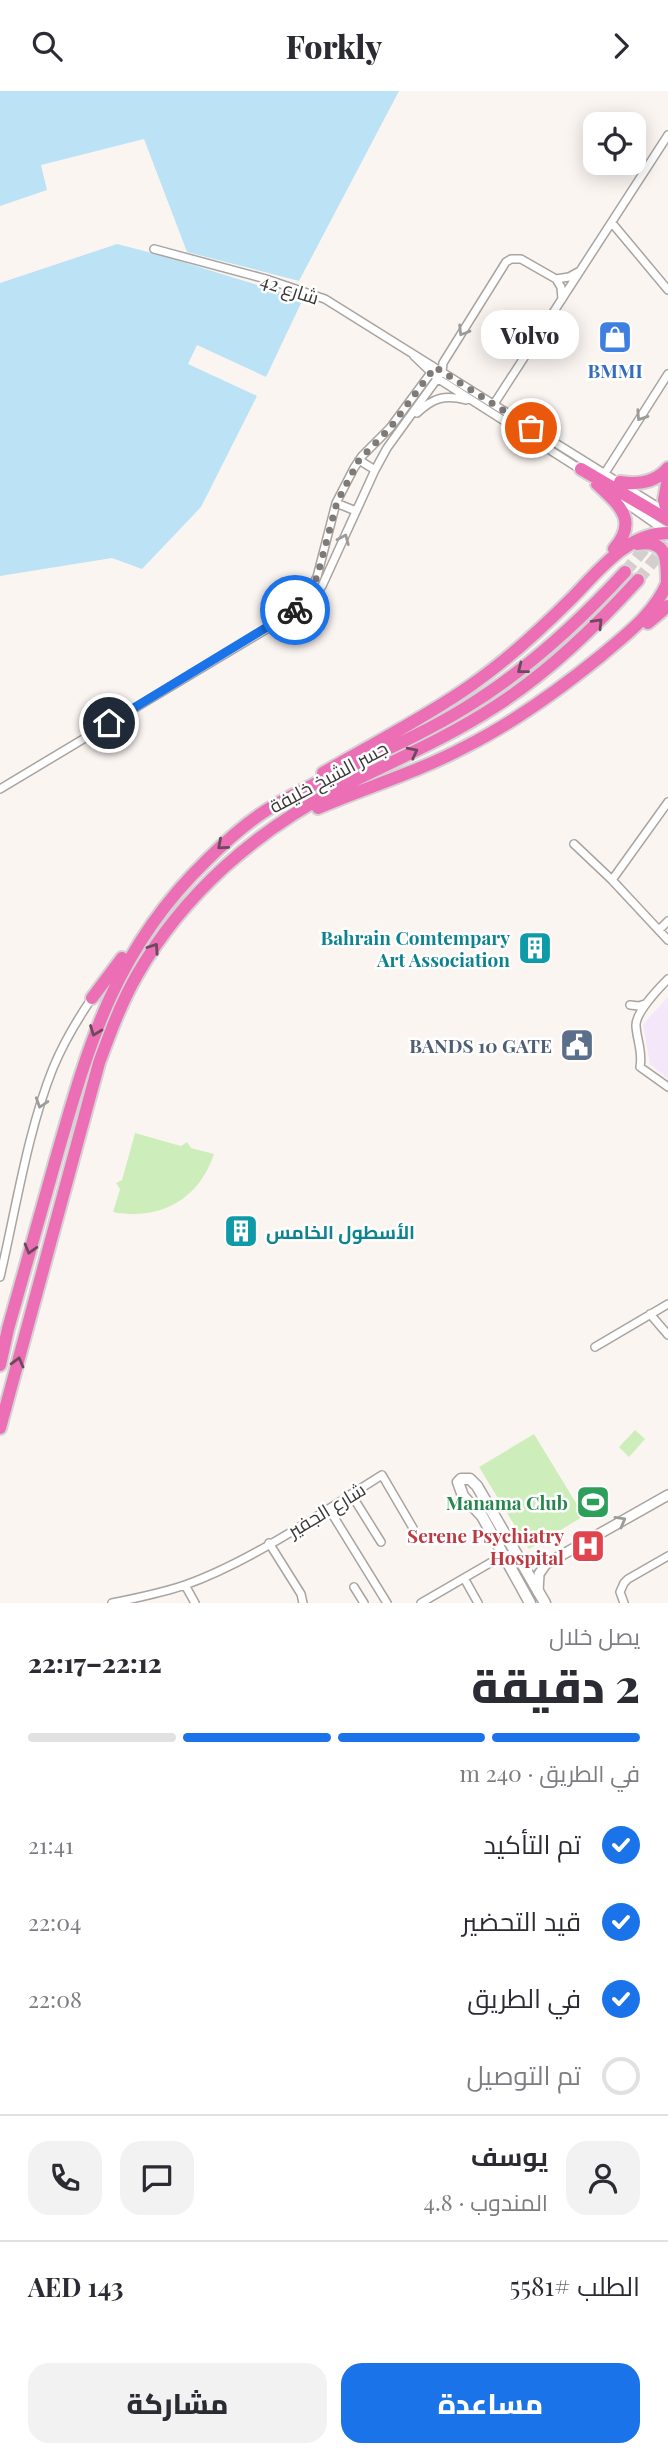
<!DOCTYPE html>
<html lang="ar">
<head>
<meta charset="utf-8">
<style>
	body { margin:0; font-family:"Playfair Display",Cairo,serif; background:#f2f2f3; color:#2b2b33; direction:rtl; height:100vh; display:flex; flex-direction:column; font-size:26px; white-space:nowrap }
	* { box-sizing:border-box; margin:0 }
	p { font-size:23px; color:#7c7c81 }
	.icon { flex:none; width:38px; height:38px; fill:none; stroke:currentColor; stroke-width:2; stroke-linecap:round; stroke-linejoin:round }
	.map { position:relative; height:1512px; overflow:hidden; direction:ltr }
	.side { display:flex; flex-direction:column; background:#fff; flex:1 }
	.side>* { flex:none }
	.controls { position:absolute; left:583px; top:21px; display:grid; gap:14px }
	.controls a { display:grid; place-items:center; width:63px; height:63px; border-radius:14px; background:#fff; box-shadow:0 4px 18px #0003; font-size:35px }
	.pin { position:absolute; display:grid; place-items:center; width:60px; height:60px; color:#fff; margin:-30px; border:4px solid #fff; border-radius:50%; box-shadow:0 2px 7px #0007 }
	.courier { position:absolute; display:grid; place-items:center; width:70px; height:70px; margin:-35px; border:5px solid #1a73e8; border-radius:50%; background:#fff; color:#222; box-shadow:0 2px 9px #0007 }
	.bubble { position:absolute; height:49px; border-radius:21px; background:#fff; box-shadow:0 4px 18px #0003; font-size:23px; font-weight:800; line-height:49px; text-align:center; direction:rtl }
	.head em { font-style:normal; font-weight:800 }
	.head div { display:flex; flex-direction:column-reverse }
	.head { display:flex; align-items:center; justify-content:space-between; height:119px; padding:0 28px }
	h1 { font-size:46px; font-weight:800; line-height:52px }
	.bar { display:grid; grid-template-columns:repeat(4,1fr); gap:10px 7px; align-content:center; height:84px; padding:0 28px }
	.bar i { height:9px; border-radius:5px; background:#e1e1e2 }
	.bar .current { background:#1a73e8 }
	.bar p { grid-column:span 4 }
	.line { display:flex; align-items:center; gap:18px; padding:0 28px; border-top:2px solid #e1e1e2 }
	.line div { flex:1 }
	.round { display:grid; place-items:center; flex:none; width:74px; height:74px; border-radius:21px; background:#f2f2f3 }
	ol { padding:0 28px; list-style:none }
	li { display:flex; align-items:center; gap:21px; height:77px }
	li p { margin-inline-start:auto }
	li .icon { padding:7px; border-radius:50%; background:#1a73e8; color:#fff; stroke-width:4 }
	li:last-child { color:#7c7c81 }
	li i { width:38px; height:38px; border:4px solid #e1e1e2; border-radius:50% }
	.action { display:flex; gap:14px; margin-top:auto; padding:14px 28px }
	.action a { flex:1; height:80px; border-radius:21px; background:#1a73e8; color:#fff; font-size:28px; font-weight:800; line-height:80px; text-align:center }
	.action a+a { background:#f2f2f3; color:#2b2b33 }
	header { display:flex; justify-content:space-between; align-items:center; height:91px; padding:0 28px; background:#fff; font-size:32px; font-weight:800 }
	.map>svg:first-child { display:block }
	.education { fill:#f5e7fa }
	.green { fill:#cdeebb }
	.water { fill:#bbe2f5 }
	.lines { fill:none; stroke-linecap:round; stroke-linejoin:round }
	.motorway-tunnel { stroke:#d4cfcd; stroke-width:12; stroke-dasharray:12 6; stroke-linecap:butt }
	.minor-casing { stroke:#a9a4a0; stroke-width:10 }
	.tertiary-casing { stroke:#a9a4a0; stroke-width:12 }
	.secondary-casing { stroke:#a9a4a0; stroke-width:13 }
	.motorway-casing { stroke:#d4d3d3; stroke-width:16 }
	.minor { stroke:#fff; stroke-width:7 }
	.tertiary { stroke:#fff; stroke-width:9 }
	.secondary { stroke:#fff; stroke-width:10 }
	.motorway { stroke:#ec6fb5; stroke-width:12 }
	.oneway { stroke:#9c9c9b }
	.oneway2 { stroke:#6f485d }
	.done { stroke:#7e7a78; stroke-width:7; stroke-dasharray:0 12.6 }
	.route { stroke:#1a73e8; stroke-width:9 }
	.labels { text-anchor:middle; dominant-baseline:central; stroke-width:5; stroke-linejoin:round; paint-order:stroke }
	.street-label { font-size:19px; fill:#3a3837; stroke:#fff }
	.shop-label { font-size:19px; font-weight:bold; fill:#366cbe; stroke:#fff }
	.culture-label { font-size:19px; font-weight:bold; fill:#0d838f; stroke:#fff; text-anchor:end }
	.service-label { font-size:19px; font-weight:bold; fill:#4e5e75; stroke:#fff; text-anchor:end }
	.leisure-label { font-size:19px; font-weight:bold; fill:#27864d; stroke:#fff; text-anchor:end }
	.health-label { font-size:19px; font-weight:bold; fill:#be3a42; stroke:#fff; text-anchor:end }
</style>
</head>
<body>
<header><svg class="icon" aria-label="forward" viewBox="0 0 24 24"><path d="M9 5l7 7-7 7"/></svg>Forkly<svg class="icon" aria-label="search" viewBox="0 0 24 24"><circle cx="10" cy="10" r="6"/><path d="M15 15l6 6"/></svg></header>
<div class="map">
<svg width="668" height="1512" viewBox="0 0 668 1512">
	<rect width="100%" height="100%" fill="#fbf5f2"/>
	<path class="education" d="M668 906V988L650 973 643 933Z"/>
	<path class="green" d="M135 1042 181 1055 187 1051 191 1057 214 1063C199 1109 159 1130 113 1121L120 1098 116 1092 122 1089Z
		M635 1339 645 1348 629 1366 619 1356Z
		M534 1343 584 1425 529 1458 479 1376Z"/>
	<path class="water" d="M0 0H399L299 190 187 161 144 48 41 74 47 99 0 115Z
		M117 153 160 164 303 208 266 286 197 254 188 273 257 305 201 416 142 478 112 467 0 485V192Z"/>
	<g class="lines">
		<path class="motorway-tunnel" d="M625 481 654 446
			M638 489 668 452"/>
		<g class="minor-casing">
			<path id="minor" d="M612 132 668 199
				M154 158 266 188 325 208 666 421
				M556 188 569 186 580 180
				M414 265 437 287 583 380
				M494 313 668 44
				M417 322C433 307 445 303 466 309
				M359 369 375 379
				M605 382 668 283
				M614 404 668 442
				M336 412 356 420
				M300 514 317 486 336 412 354 377 362 365 390 337 433 279
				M0 698 280 530 307 513 322 495 375 379 387 357 442 281 443 272 506 171 511 168H521L556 188 561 196 562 208
				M574 753 612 789 668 849
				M612 789 668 711
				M659 839 668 830
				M668 888C659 897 635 922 636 935 637 950 643 961 640 976L668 996
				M630 914 639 915 645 913
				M0 1186C16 1118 27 1042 53 977 63 953 77 929 92 907
				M650 1223 668 1244
				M595 1256 668 1213
				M351 1403 381 1451
				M329 1418 387 1512
				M269 1452 301 1503 303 1512
				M464 1487 478 1512
				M185 1494 195 1512
				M354 1496 364 1512
				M112 1512C137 1507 162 1502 185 1494 250 1471 323 1421 382 1384L413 1437
				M421 1512 502 1465 512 1463 518 1466
				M624 1512 620 1501 624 1492 628 1488 668 1465"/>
		</g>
		<g class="tertiary-casing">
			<path id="tertiary" d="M538 1501 539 1483 546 1473 668 1404"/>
		</g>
		<g class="secondary-casing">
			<path id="secondary" d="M530 1512 482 1425 463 1405 458 1391 461 1388H470L477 1395 545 1512"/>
		</g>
		<g class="motorway-casing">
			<path id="motorway" d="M581 378 668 429
				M668 387 664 409 668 424
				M620 391C638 394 655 392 668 377
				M597 393C619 414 639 429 614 458
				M637 453C668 448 667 469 667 493
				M648 532 668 515
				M323 682C372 653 423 628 470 595 506 570 539 540 570 509 598 481 626 442 668 442
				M318 717C367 696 418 681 465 656 515 631 559 599 602 564 627 543 656 521 668 490
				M92 907 122 867
				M0 1274 8 1238C24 1182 39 1126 55 1071 89 952 115 858 207 769 228 748 251 727 277 713 338 678 405 654 465 617 526 580 577 533 625 481
				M0 1337 99 972C110 942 121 912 137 884 184 802 257 739 341 696 393 670 447 647 496 615 550 580 595 536 638 489"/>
		</g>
		<use href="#minor" class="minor"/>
		<use href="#tertiary" class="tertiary"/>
		<use href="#secondary" class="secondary"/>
		<use href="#motorway" class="motorway"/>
	</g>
	<defs><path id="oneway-chevron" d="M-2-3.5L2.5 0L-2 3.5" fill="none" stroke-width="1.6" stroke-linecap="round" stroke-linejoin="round" transform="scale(1.75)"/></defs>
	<g class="oneway">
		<use href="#oneway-chevron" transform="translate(463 240) rotate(122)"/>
		<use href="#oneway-chevron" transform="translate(641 325) rotate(123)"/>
		<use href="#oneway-chevron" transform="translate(344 448) rotate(-67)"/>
		<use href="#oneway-chevron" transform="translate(41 1012) rotate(108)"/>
		<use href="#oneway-chevron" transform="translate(621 1430) rotate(-29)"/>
	</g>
	<g class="oneway2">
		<use href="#oneway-chevron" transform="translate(598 532) rotate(-46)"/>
		<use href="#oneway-chevron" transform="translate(522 578) rotate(142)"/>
		<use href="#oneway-chevron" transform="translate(413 661) rotate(-27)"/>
		<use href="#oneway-chevron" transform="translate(222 754) rotate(139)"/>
		<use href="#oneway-chevron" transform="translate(154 857) rotate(-56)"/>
		<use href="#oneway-chevron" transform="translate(95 940) rotate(111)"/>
		<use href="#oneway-chevron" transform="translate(30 1158) rotate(106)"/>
		<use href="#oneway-chevron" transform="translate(18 1271) rotate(-75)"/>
	</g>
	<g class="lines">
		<path class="done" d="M295 519 309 501 317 486 337 411 359 369 390 337 435 276 531 337"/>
		<path class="route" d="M109 632 295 519"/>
	</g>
	<defs>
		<g id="shop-square" transform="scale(1.75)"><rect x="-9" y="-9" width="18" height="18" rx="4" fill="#3f7fe0" stroke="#fff"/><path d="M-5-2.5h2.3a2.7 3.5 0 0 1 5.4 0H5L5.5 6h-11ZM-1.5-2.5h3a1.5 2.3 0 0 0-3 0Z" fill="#fff"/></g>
		<g id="building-square" transform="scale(1.75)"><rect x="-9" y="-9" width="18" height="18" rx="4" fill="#0f9aa8" stroke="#fff"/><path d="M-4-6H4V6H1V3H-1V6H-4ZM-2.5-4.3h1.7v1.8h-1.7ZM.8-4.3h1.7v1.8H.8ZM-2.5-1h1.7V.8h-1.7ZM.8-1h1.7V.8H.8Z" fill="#fff"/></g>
		<g id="civic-square" transform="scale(1.75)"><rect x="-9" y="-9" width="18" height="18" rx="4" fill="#5c6f8a" stroke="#fff"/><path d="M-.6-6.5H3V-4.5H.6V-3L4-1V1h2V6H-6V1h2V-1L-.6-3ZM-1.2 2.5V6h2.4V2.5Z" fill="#fff"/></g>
		<g id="stadium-square" transform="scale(1.75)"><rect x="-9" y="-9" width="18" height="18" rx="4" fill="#2e9e5b" stroke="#fff"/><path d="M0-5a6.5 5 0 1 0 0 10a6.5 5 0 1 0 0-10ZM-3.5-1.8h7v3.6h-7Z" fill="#fff"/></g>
		<g id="hospital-square" transform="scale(1.75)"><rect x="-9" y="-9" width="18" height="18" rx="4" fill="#e0444e" stroke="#fff"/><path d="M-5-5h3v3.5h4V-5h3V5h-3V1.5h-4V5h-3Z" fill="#fff"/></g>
	</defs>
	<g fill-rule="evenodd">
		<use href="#shop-square" x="615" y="246"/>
		<use href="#building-square" x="535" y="857"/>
		<use href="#civic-square" x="577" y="954"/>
		<use href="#building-square" x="241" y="1140"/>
		<use href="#stadium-square" x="593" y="1411"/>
		<use href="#hospital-square" x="588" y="1455"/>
	</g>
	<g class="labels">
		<g class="street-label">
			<text transform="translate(290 197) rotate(18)">شارع 42</text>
			<text transform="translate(328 685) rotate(-28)">جسر الشيخ خليفة</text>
			<text transform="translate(326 1418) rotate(-31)">شارع الجفير</text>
		</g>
		<g class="shop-label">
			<text x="615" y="279">BMMI</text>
		</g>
		<g class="culture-label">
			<text x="510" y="846">Bahrain Comtempary<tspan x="510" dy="22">Art Association</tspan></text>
			<text x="266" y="1140" text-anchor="start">الأسطول الخامس</text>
		</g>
		<g class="service-label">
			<text x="552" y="954">BANDS 10 GATE</text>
		</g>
		<g class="leisure-label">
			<text x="568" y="1411">Manama Club</text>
		</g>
		<g class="health-label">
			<text x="564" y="1444">Serene Psychiatry<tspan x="564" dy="22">Hospital</tspan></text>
		</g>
	</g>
</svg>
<div class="controls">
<a><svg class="icon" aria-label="locate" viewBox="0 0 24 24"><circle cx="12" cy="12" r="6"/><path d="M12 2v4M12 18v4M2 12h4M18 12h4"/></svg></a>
</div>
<div class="pin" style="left:531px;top:337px;background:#ea580c"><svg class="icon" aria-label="bag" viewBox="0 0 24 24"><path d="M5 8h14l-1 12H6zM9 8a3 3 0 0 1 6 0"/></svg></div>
<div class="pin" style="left:109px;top:632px;background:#1f2937"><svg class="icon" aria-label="home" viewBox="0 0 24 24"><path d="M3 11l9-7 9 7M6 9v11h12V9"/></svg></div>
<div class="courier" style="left:295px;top:519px"><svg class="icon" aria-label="bike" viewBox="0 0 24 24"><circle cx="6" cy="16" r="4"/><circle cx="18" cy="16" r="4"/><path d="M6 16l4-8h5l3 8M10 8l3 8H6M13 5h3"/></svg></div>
<div class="bubble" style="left:481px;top:219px;width:98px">Volvo</div>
</div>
<section class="side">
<div class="head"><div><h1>2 دقيقة</h1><p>يصل خلال</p></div><em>22:12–22:17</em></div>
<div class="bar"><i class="current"></i><i class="current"></i><i class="current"></i><i></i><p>في الطريق · 240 m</p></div>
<ol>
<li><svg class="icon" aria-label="check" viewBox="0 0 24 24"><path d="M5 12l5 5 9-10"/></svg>تم التأكيد<p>21:41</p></li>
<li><svg class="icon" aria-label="check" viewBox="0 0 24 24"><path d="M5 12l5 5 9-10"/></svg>قيد التحضير<p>22:04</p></li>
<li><svg class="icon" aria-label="check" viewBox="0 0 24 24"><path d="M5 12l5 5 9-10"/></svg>في الطريق<p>22:08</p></li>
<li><i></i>تم التوصيل</li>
</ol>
<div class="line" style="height:126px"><a class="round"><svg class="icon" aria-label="person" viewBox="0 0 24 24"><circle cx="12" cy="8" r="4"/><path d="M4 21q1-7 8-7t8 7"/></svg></a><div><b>يوسف</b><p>المندوب · 4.8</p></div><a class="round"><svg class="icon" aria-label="chat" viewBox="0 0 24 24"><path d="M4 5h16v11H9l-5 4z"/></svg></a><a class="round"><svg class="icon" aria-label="phone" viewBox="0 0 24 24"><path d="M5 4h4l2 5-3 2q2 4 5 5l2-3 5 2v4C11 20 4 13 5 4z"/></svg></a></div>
<div class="line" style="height:91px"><div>الطلب #5581</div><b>AED 143</b></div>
<div class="action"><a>مساعدة</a><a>مشاركة</a></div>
</section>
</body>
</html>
